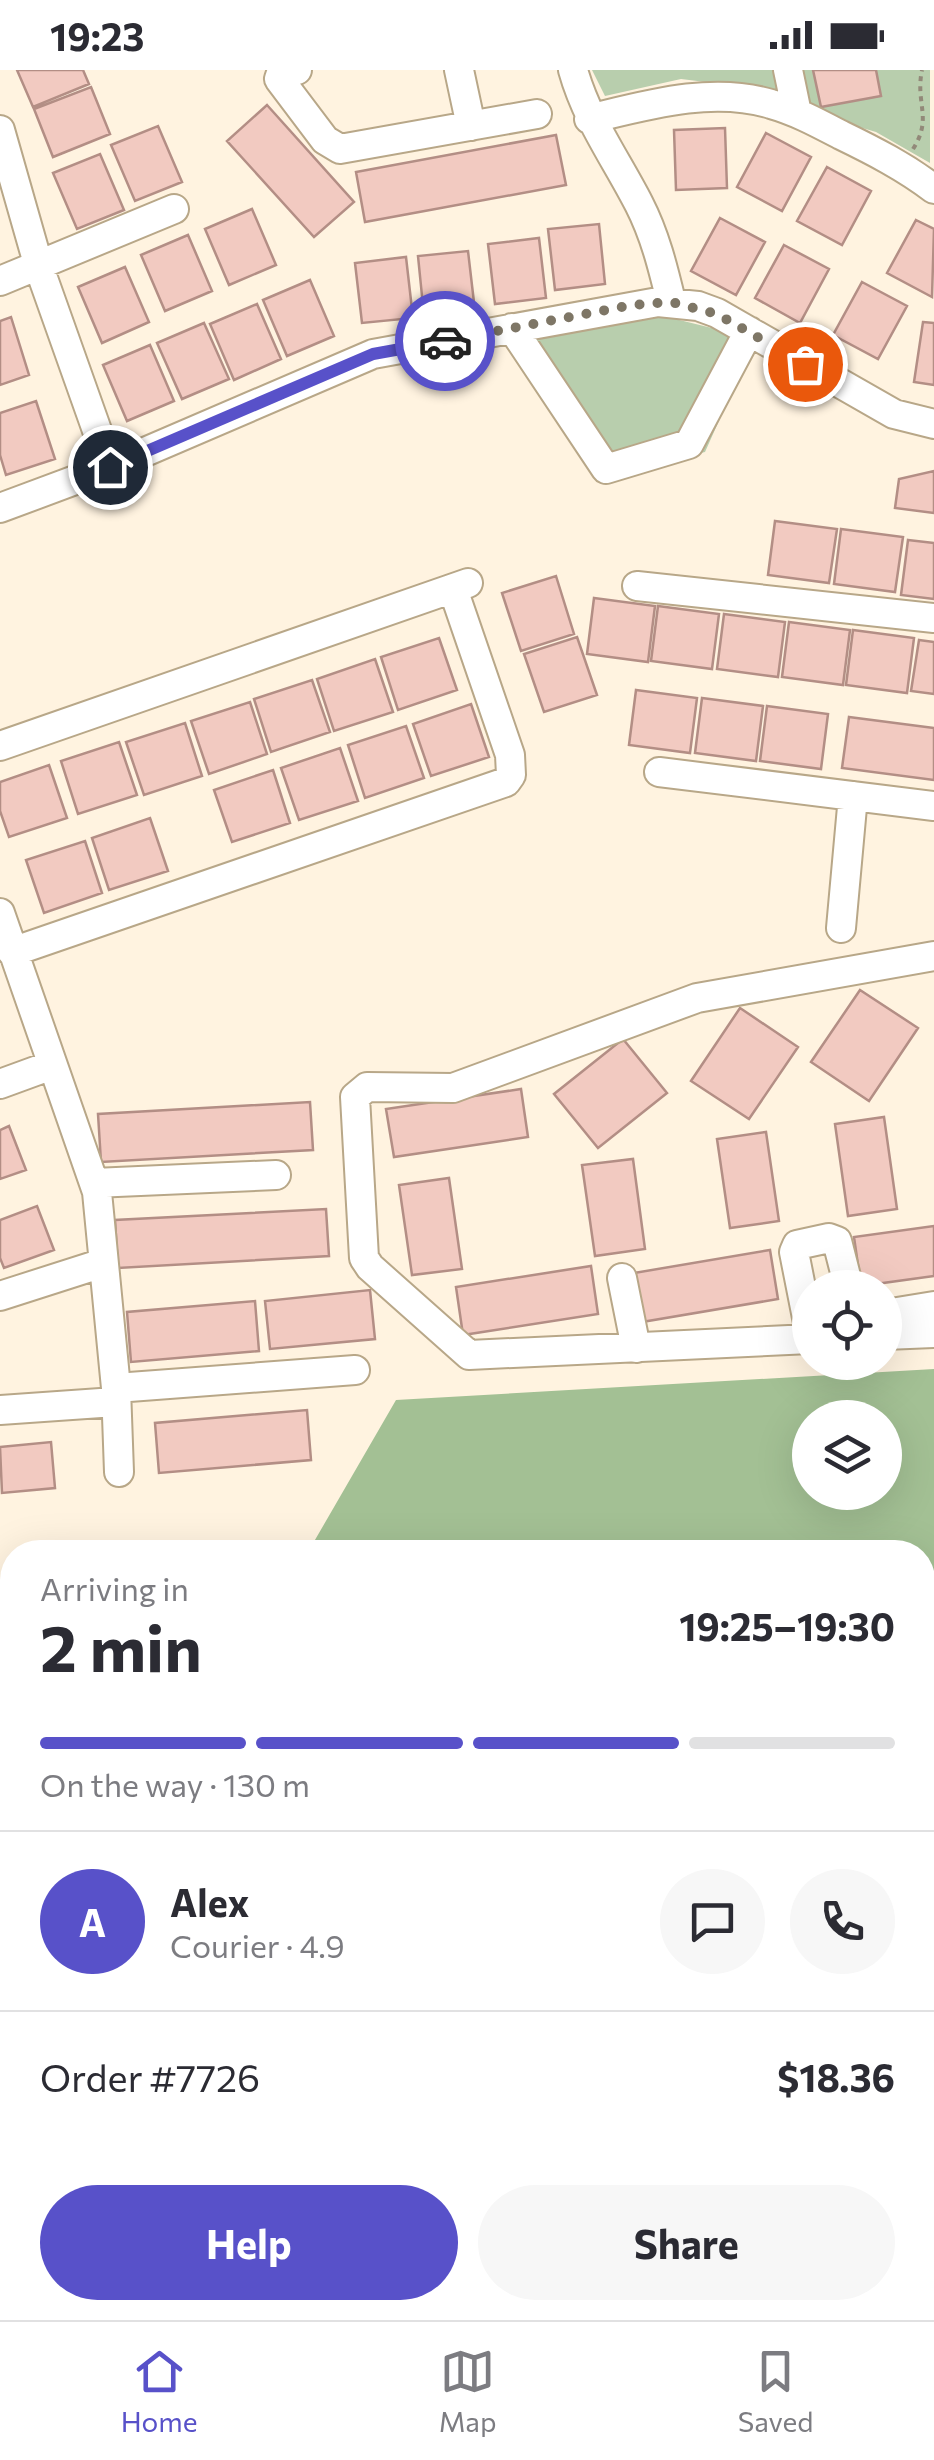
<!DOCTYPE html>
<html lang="en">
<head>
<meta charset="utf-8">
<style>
	body { margin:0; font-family:Commissioner,sans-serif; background:#f7f7f7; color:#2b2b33; height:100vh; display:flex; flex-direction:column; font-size:38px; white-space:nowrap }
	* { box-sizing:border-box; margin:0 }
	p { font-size:32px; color:#7c7c81 }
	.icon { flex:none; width:55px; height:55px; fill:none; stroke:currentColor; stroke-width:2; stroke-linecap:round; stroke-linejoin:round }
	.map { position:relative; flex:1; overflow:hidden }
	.side { position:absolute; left:0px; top:1470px; width:935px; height:780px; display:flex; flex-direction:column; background:#fff; border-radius:40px 40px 0 0; box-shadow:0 10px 40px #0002 }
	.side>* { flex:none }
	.fabs { position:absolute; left:792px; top:1200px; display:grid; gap:20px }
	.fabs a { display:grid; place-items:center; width:110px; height:110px; border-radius:50%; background:#fff; box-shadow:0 10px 40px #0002; font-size:50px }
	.pin { position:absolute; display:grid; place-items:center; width:85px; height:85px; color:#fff; margin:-42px; border:5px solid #fff; border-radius:50%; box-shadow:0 2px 10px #0007 }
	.courier { position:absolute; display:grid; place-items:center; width:100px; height:100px; margin:-50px; border:8px solid #5851c9; border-radius:50%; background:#fff; color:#222; box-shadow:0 2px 12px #0007 }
	.summary em { font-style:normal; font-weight:700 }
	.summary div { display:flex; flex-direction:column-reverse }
	.summary { display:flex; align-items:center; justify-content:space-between; height:170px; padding:0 40px }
	h1 { font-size:65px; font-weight:700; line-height:75px }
	.bar { display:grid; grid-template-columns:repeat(4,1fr); gap:15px 10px; align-content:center; height:120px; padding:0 40px }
	.bar i { height:12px; border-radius:8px; background:#e1e1e2 }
	.bar .active { background:#5851c9 }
	.bar p { grid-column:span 4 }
	.line { display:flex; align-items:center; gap:25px; padding:0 40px; border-top:2px solid #e1e1e2 }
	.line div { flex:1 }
	.round { display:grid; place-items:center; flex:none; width:105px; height:105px; border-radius:52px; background:#f7f7f7 }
	.action { display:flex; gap:20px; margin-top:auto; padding:20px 40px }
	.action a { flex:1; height:115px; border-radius:60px; background:#5851c9; color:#fff; font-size:40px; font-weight:700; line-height:115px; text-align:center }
	.action a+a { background:#f7f7f7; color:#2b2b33 }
	.status { display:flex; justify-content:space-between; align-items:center; height:70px; padding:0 50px; background:#fff; direction:ltr }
	.status svg { height:28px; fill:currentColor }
	.dock { display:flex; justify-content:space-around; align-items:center; height:140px; border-top:2px solid #e1e1e2; background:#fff; font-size:28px; color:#7c7c81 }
	.dock a { display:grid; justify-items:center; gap:5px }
	.dock .active { color:#5851c9 }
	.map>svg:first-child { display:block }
	.green { fill:#b8cead }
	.forest { fill:#a3c094; fill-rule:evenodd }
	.building { fill:#f2cac1; stroke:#b38e85; stroke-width:2.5 }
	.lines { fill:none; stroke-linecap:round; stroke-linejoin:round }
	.minor-casing { stroke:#b8a788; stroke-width:32 }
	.highway-casing { stroke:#849db1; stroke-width:45 }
	.path { stroke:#928979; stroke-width:4; stroke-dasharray:5 5; stroke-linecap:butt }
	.minor { stroke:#fff; stroke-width:28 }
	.highway { stroke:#add6fd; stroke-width:40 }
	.done { stroke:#7e7666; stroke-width:10; stroke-dasharray:0 18 }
	.route { stroke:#5851c9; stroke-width:12 }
</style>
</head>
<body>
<div class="status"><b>19:23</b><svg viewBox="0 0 49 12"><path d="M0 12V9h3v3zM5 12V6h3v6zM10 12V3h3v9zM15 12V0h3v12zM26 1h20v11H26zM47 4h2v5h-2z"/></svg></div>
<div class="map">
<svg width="934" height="2250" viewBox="0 0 934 2250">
	<rect width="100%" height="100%" fill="#fff3e0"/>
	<path class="green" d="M592 0H930V93L876 62 798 39 763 19 681 9 605 26Z
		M655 244 720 260 751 279 705 382 599 408 513 274 549 263Z"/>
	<path class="forest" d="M934 1299V2161L923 2166 922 1482H308L396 1330ZM810 1348H885V1422H810Z
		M0 1547 12 1556V1707L0 1694Z
		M12 1809V2238H237L236 2250H0V1828Z
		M539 2238H724L689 2250H540Z"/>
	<path class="building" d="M17 0H83L89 14 33 37Z
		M813 0H876L881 26 821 37Z
		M91 17 110 64 53 87 34 39Z
		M267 35 354 132 314 167 227 71Z
		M158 56 182 112 135 131 111 75Z
		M725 58 727 118 676 120 674 60Z
		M766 63 811 87 782 141 737 117Z
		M556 65 566 115 365 152 356 102Z
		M100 84 124 140 77 159 53 103Z
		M827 97 871 121 842 175 797 151Z
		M252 139 276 195 229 215 205 159Z
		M720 148 765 172 736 225 691 201Z
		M916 150 934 159 932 227 887 203Z
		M599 154 605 214 555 220 548 159Z
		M188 165 212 221 165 241 141 185Z
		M539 168 546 228 495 234 488 174Z
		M784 175 829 199 800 253 755 228Z
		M468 181 475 241 424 246 418 186Z
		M406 187 413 248 362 253 355 193Z
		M125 197 149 252 102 273 78 217Z
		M310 210 334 266 287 286 263 230Z
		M862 212 907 236 878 289 833 265Z
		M257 234 281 289 234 310 210 254Z
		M11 247 29 305 0 315V251Z
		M923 252 934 253V315L914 312Z
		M204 253 229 309 182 329 157 273Z
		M150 275 174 331 127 351 103 295Z
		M36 331 55 389 6 405 0 385V343Z
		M934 401V443L895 438 899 409Z
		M775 451 837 459 829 513 768 505Z
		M841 459 903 467 895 522 834 514Z
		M908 470 934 473V529L901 525Z
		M556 506 574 564 521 581 502 523Z
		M594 528 655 536 648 592 587 584Z
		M658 536 719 544 712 599 651 591Z
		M724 544 785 552 778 607 717 599Z
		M789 552 850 560 843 615 782 607Z
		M853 560 914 568 907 623 846 615Z
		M577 567 597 625 544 642 524 584Z
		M439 568 457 620 398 640 381 587Z
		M919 570 934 572V624L911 621Z
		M375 589 393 642 334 661 317 609Z
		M312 610 330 662 271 682 254 629Z
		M636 620 697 628 690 683 629 675Z
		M702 628 763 636 756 691 695 683Z
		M250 632 267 684 209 704 191 651Z
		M471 634 489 687 431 706 413 654Z
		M767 636 828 644 821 699 760 691Z
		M849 647 934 658V710L842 698Z
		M185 653 202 706 144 725 126 672Z
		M406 656 424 708 365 728 348 675Z
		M119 672 137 725 78 744 61 691Z
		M340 678 358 731 299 750 281 698Z
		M49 695 67 748 9 767 0 741V712Z
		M273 700 290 753 232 772 214 720Z
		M150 748 168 801 109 820 92 768Z
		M85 771 102 823 44 843 26 790Z
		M860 920 918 958 869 1031 811 992Z
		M740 938 798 977 749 1049 691 1011Z
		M623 969 667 1023 598 1078 554 1024Z
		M521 1019 528 1067 394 1087 386 1039Z
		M310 1032 313 1080 101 1092 98 1044Z
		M884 1047 897 1139 848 1146 835 1054Z
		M9 1056 26 1100 0 1109V1060Z
		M766 1062 779 1151 730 1158 717 1069Z
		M633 1089 645 1179 595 1186 582 1095Z
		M449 1108 462 1199 412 1205 399 1115Z
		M37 1136 54 1180 4 1198 0 1188V1150Z
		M326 1139 329 1186 118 1198 115 1150Z
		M934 1156V1206L861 1216 854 1167Z
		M770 1180 778 1229 642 1252 634 1203Z
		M591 1196 598 1244 463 1265 456 1217Z
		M370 1220 375 1269 270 1279 265 1231Z
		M255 1231 259 1281 131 1292 127 1242Z
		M307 1340 311 1390 159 1403 155 1353Z
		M51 1372 55 1418 2 1423 0 1377Z"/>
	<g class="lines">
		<g class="minor-casing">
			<path id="minor" d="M297 0H282L279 9 325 70 340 79 537 44
				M459 0 471 56
				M573 0C587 50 616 89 639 134 655 165 663 198 671 231
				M788 0 797 43
				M589 49C647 35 712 16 771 34 796 41 818 53 841 65 874 81 905 97 934 119
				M0 60 39 197 110 397
				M0 211 174 139
				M512 258 606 399 689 374 749 261
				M0 438 110 397 373 284 658 232 698 236 717 243 894 344 934 354
				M637 516 934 548
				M0 676 468 513
				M659 702 934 736
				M0 843 97 1122 116 1318 119 1402
				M841 858 853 726
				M12 882 506 712 511 705 510 685 453 519
				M0 1014 52 995
				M94 1113 276 1105
				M622 1208 636 1278
				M0 1226 103 1193
				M885 1244 934 1236
				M810 1263 794 1182 797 1175 829 1168 837 1171 849 1218
				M885 1265 934 1263
				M810 1269 469 1285 370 1197 364 1188 355 1027 367 1017 453 1018 697 928 934 886
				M116 1318 355 1300
				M0 1340 115 1332
				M492 2250V2238"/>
		</g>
		<g class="highway-casing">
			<path id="highway" d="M894 2250 934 2235"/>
		</g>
		<path class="path" d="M913 79C933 48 915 34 922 0"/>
		<use href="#minor" class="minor"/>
		<use href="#highway" class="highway"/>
	</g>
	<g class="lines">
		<path class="done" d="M445 271 632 235 671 232 717 244 805 294"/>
		<path class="route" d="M110 397 373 284 445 271"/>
	</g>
</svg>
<div class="fabs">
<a><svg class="icon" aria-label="locate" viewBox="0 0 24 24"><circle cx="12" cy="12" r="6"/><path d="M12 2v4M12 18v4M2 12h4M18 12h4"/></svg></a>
<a><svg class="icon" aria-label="layers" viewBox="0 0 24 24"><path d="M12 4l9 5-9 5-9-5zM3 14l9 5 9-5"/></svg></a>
</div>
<div class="pin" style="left:805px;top:294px;background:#ea580c"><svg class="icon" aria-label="bag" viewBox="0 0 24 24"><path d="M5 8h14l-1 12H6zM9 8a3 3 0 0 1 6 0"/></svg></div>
<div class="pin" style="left:110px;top:397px;background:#1f2937"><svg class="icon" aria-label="home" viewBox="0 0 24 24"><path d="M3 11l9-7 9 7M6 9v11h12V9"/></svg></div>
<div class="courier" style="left:445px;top:271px"><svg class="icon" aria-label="car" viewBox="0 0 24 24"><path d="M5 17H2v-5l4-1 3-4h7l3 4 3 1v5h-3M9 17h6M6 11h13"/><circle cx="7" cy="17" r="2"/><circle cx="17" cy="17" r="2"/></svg></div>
<section class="side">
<div class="summary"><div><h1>2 min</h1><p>Arriving in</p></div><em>19:25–19:30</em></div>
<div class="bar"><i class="active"></i><i class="active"></i><i class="active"></i><i></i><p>On the way · 130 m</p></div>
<div class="line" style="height:180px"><b class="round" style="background:#5851c9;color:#fff">A</b><div><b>Alex</b><p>Courier · 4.9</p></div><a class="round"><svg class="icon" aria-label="chat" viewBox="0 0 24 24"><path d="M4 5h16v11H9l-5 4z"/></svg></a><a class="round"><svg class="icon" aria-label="phone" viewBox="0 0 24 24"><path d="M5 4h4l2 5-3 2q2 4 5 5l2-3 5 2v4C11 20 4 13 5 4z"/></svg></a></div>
<div class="line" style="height:130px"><div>Order #7726</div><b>$18.36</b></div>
<div class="action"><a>Help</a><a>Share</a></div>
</section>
</div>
<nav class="dock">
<a class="active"><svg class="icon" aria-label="home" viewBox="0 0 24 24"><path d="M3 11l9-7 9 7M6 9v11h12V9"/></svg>Home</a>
<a><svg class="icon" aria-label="map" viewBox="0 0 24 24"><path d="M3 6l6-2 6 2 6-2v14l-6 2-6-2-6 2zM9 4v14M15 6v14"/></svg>Map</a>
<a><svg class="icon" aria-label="saved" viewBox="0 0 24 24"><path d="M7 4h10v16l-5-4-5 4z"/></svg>Saved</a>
</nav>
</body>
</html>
